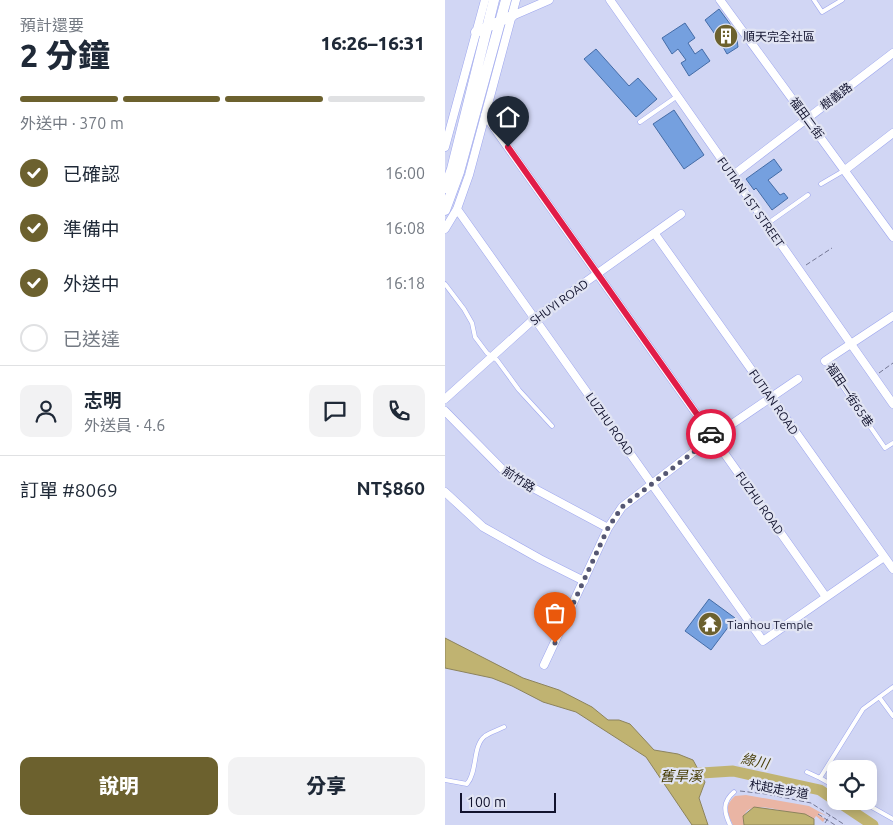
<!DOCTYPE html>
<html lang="zh-TW">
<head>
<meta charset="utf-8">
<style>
	body { margin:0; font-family:Ubuntu,"Noto Sans TC",sans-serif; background:#f2f2f3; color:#1f2937; height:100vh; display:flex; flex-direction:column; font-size:19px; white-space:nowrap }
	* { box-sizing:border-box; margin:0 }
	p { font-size:16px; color:#747a83 }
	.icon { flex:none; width:28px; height:28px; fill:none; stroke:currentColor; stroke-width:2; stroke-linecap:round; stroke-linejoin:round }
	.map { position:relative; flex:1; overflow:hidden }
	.drawer { display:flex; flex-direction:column; background:#fff; width:445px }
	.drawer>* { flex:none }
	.buttons { position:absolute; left:382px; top:760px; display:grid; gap:10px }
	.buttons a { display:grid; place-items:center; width:50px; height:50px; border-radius:10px; background:#fff; box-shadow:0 2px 12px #0003; font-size:25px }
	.scale { position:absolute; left:15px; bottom:12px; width:96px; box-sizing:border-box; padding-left:5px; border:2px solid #12132e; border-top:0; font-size:14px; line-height:18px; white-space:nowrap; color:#12132e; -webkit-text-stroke:4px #e1e4f3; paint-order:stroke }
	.pin { position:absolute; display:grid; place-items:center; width:42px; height:42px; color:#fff; margin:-51px -21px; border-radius:50% 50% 50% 0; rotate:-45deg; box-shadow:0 0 5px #0007 }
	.pin .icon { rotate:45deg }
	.courier { position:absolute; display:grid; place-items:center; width:50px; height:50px; margin:-25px; border:4px solid #e11d48; border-radius:50%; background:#fff; color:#222; box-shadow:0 1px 6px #0007 }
	.head em { font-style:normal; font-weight:800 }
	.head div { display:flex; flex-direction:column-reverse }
	.head { display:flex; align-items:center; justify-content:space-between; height:85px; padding:0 20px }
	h1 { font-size:32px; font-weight:800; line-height:38px }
	.bar { display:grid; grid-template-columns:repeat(4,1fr); gap:8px 5px; align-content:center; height:60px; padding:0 20px }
	.bar i { height:6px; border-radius:4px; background:#e0e1e3 }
	.bar .on { background:#6c612e }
	.bar p { grid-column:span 4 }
	.line { display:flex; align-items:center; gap:12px; padding:0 20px; border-top:1px solid #e0e1e3 }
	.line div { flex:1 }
	.round { display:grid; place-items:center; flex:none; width:52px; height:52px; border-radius:10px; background:#f2f2f3 }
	ol { padding:0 20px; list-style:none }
	li { display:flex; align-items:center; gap:15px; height:55px }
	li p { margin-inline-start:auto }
	li .icon { padding:5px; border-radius:50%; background:#6c612e; color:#fff; stroke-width:4 }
	li:last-child { color:#747a83 }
	li i { width:28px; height:28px; border:2px solid #e0e1e3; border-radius:50% }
	.cta { display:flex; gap:10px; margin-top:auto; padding:10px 20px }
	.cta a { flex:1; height:58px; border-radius:10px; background:#6c612e; color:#fff; font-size:20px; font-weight:800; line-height:58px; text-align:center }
	.cta a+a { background:#f2f2f3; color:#1f2937 }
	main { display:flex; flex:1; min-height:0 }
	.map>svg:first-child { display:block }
	.green { fill:#eab5a4 }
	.water { fill:#c0b371; stroke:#8c835d }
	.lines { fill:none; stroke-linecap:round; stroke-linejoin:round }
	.river { stroke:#c0b371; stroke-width:11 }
	.building { fill:#75a0df; stroke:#446ca7 }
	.service-casing { stroke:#9da6ee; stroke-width:5 }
	.minor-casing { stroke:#9da6ee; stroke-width:9 }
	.tertiary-casing { stroke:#9da6ee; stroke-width:11 }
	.path { stroke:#737693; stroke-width:1; stroke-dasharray:5 2.5; stroke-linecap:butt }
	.service { stroke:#fff; stroke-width:4 }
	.minor { stroke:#fff; stroke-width:8 }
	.tertiary { stroke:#fff; stroke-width:10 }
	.done { stroke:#555773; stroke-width:5; stroke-dasharray:0 9 }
	.route { stroke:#e11d48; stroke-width:6 }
	.labels { text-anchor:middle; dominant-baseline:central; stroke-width:4.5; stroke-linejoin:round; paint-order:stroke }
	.poi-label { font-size:12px; fill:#12132e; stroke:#e1e4f3; text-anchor:start }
	.street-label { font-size:12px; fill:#12132e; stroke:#e1e4f3 }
	.water-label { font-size:14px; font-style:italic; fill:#473d06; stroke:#e1e4f3 }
</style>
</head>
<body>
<main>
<section class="drawer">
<div class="head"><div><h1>2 分鐘</h1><p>預計還要</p></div><em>16:26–16:31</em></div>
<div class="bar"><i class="on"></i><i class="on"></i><i class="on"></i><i></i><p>外送中 · 370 m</p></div>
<ol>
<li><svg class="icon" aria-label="check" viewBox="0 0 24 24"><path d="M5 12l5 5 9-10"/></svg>已確認<p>16:00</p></li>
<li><svg class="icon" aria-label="check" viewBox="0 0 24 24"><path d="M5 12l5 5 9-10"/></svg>準備中<p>16:08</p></li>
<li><svg class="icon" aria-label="check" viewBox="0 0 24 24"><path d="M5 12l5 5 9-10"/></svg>外送中<p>16:18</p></li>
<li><i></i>已送達</li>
</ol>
<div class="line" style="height:90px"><a class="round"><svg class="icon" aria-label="person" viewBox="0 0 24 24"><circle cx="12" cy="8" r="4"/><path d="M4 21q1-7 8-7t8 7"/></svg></a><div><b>志明</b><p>外送員 · 4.6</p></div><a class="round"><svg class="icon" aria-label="chat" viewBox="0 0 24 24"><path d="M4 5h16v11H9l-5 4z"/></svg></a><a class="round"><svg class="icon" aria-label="phone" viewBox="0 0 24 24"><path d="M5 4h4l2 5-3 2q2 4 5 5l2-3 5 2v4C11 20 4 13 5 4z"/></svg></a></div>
<div class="line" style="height:65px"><div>訂單 #8069</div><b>NT$860</b></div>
<div class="cta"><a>說明</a><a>分享</a></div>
</section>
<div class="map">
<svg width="448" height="825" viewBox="0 0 448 825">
	<rect width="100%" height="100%" fill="#d1d6f4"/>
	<path class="green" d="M301 795 364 806 382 816 374 813 373 815 380 819 378 822 371 816 369 819C360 813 354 814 343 812 329 809 294 798 299 825H288C282 813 279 806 290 796Z"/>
	<path class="water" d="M0 638 78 678 114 690 147 707 163 720H174L185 724 209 750 233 754 248 760 260 782 254 798 263 825H247L201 757 131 712 98 702 67 686 47 678 0 668Z
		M309 807 360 814 369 819V825H299L298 816Z"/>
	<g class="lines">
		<path class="river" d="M241 774 288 771 375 790 391 801
			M392 801 428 825"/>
	</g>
	<path class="building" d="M274 9 291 32 293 47 282 54 274 40 260 20Z
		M240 23 250 38 243 43 250 54 257 49 265 61 244 76 236 63 241 60 233 49 227 54 217 38Z
		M151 49 184 86 193 78 212 99 191 117 139 59Z
		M229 110 259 155 239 169 208 124Z
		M329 159 337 170 323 180 335 195 339 193 343 198 327 210 311 188 309 190 301 179Z
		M264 599 290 618 266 650 240 631Z"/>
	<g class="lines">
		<g class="service-casing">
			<path id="service" d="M369 0 377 12 397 0
				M195 122 231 97
				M376 184 400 170
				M322 224 363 195
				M0 284 19 309 27 323 30 337 42 353 52 360 74 390 107 426
				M380 361 440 448 448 443
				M434 697 448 716
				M362 772 375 778
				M0 780 22 784C33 771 27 746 40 736 46 732 53 730 59 727
				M391 787 375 778 418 709 448 687
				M416 801 448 819
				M285 825C279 812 277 802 289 792"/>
		</g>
		<g class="minor-casing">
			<path id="minor" d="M165 0 448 404
				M275 0 448 237
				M67 16 104 0
				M40 115 381 597
				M0 147 40 0
				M400 170 448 133
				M287 176 448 53
				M12 209 318 641 439 557
				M0 229 12 209 24 175 71 0
				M210 234 448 569
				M380 361 448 316
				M0 399 90 318 236 214
				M0 411 62 474 163 528
				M0 492 38 527 95 559 139 581
				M99 665 163 528 177 507 268 437 353 379"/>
		</g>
		<g class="tertiary-casing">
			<path id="tertiary" d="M31 32 67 16
				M0 188 7 169 49 0
				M0 210 14 172 61 0"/>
		</g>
		<path class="path" d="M361 265 387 248
			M434 373 448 363
			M295 791 321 794 366 803 400 825
			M373 814 390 825
			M380 823 385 815"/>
		<use href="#service" class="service"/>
		<use href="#minor" class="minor"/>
		<use href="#tertiary" class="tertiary"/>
	</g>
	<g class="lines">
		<path class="done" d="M110 643 163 528 177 507 268 437 266 434"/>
		<path class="route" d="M63 147 266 434"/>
	</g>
	<defs>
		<g id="building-disc" transform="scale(1.25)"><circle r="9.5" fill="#6c612e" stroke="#e1e4f3"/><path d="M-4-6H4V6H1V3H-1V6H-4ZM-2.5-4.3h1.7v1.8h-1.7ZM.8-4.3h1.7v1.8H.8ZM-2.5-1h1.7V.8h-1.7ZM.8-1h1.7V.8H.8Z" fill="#fff"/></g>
		<g id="temple-disc" transform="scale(1.25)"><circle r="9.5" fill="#6c612e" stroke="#e1e4f3"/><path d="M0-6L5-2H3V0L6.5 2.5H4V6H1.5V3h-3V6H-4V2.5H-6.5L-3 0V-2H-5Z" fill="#fff"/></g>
	</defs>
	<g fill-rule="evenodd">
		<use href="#building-disc" x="281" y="36"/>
		<use href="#temple-disc" x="265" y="624"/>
	</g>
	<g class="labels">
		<g class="poi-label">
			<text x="298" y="36">順天完全社區</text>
			<text x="282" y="624">Tianhou Temple</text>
		</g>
		<g class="street-label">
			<text transform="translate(391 96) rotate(-37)">樹義路</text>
			<text transform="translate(362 118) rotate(54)">福田二街</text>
			<text transform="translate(306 202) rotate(55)">FUTIAN 1ST STREET</text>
			<text transform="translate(114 302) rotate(-36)">SHUYI ROAD</text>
			<text transform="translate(405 395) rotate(56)">福田一街65巷</text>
			<text transform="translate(329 402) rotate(55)">FUTIAN ROAD</text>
			<text transform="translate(165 424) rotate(55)">LUZHU ROAD</text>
			<text transform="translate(74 479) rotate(33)">前竹路</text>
			<text transform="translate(315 503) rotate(55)">FUZHU ROAD</text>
			<text transform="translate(334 789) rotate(10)">杙起走步道</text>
		</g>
		<g class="water-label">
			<text transform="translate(310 761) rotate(12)">綠川</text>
			<text x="236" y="776">舊旱溪</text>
		</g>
	</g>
</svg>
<div class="buttons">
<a><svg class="icon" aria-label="locate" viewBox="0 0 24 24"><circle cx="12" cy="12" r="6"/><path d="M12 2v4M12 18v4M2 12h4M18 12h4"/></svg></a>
</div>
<div class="scale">100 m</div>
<div class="pin" style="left:110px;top:643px;background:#ea580c"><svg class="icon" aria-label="bag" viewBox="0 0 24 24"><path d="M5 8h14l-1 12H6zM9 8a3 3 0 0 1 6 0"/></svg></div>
<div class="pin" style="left:63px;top:147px;background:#1f2937"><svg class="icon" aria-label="home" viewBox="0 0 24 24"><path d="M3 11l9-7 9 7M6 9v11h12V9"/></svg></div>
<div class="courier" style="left:266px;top:434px"><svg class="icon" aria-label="car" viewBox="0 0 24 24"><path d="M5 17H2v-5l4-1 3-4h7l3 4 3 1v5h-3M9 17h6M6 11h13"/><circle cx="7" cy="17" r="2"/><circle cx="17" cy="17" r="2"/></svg></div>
</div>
</main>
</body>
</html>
